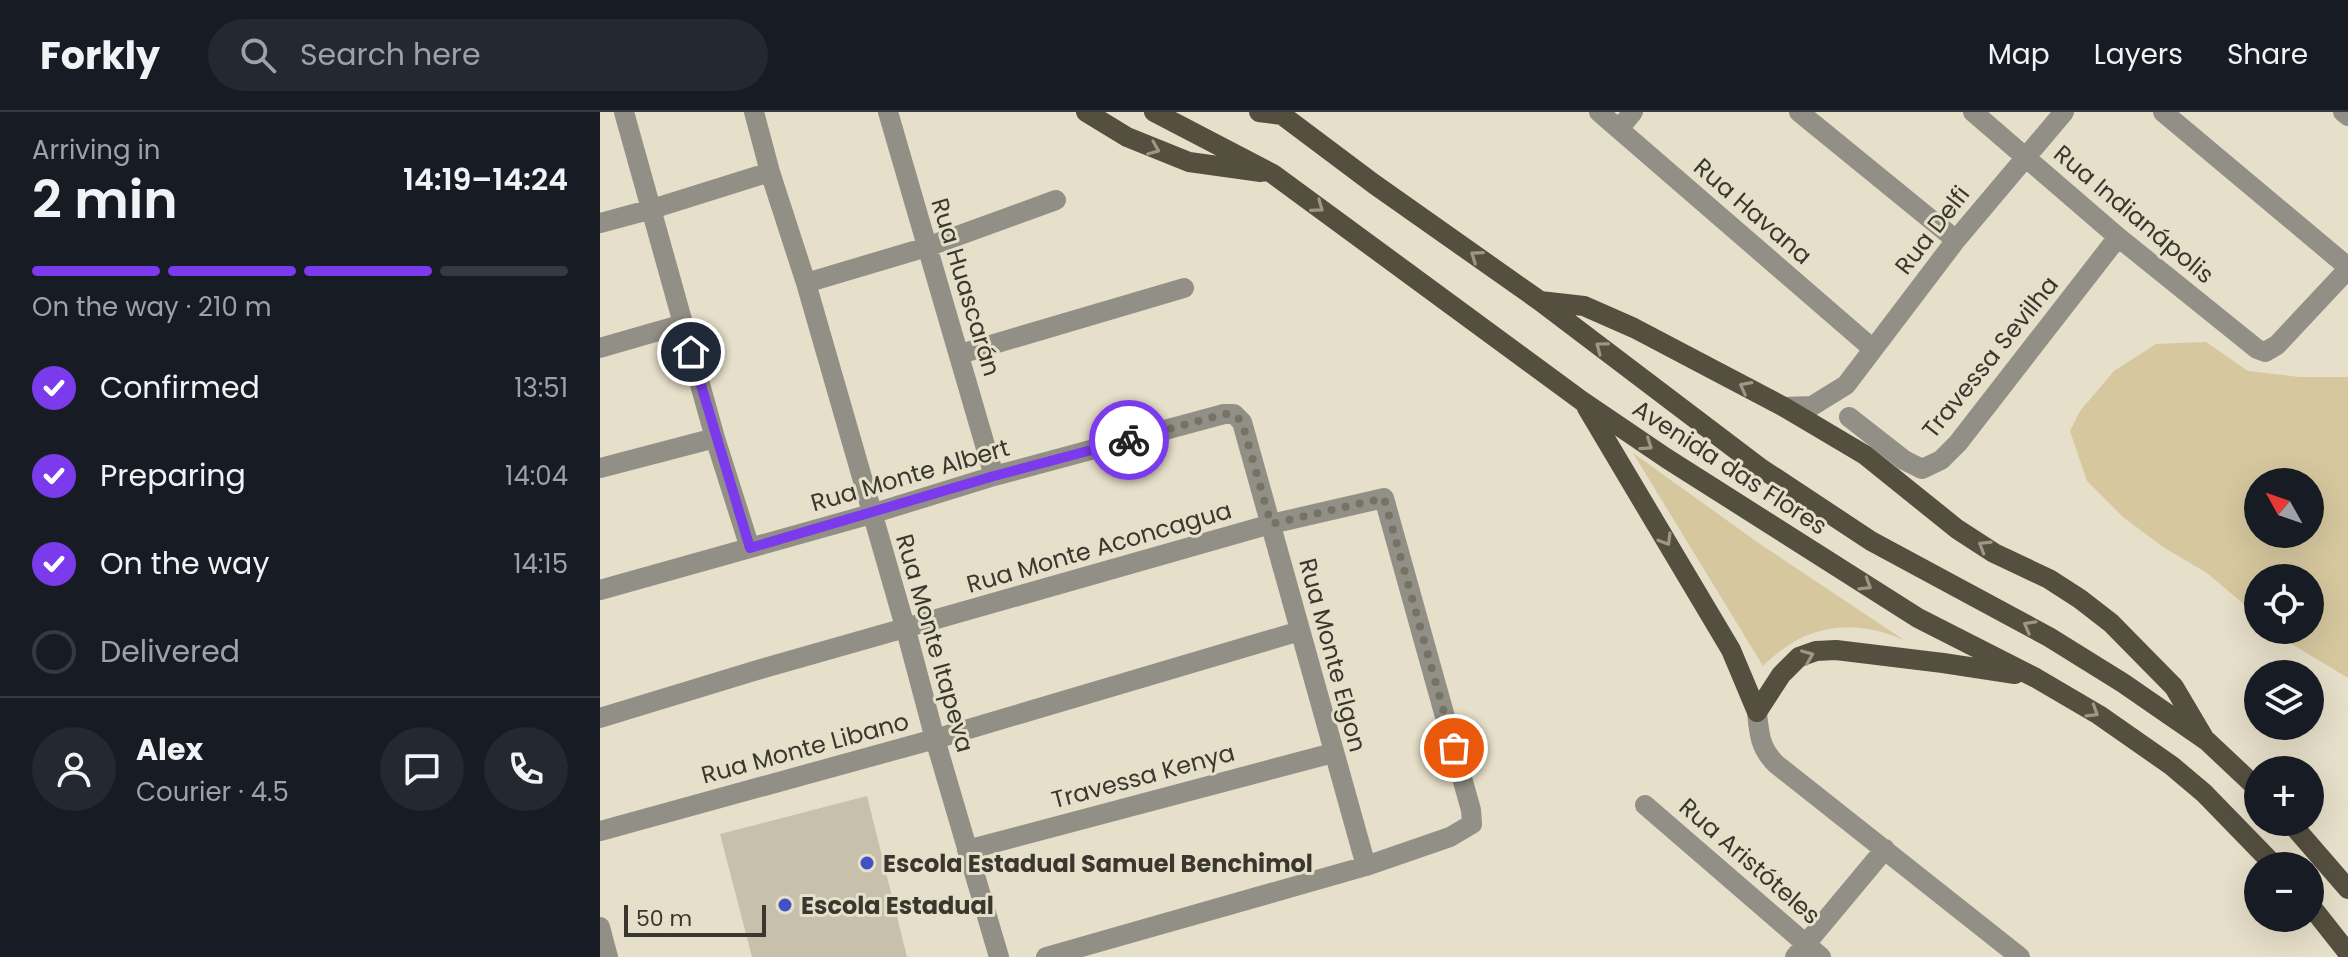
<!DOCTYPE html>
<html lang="en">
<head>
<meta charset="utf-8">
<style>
	body { margin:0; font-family:Poppins,sans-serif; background:#242831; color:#f1f3f6; height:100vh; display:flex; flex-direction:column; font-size:30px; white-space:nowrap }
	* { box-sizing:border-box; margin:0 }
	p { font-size:26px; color:#9ea1a6 }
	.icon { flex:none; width:44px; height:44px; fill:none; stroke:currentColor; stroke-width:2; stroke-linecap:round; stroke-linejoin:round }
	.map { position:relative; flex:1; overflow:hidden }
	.sheet { display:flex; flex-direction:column; background:#171b24; width:600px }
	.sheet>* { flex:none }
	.needle { width:52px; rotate:310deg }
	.fabs { position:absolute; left:1644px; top:356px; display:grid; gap:16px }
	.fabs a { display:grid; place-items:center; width:80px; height:80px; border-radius:50%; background:#171b24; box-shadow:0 8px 32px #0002; font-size:40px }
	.scale { position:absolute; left:24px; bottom:20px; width:142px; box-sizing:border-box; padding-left:8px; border:4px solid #3a372e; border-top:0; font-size:22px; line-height:28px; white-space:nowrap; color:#3a372e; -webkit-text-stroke:6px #e6dfc9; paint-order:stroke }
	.pin { position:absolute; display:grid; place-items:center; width:68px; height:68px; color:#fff; margin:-34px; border:4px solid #fff; border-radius:50%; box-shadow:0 2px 8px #0007 }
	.courier { position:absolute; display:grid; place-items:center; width:80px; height:80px; margin:-40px; border:6px solid #7c3aed; border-radius:50%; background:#fff; color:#222; box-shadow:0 2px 10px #0007 }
	.summary em { font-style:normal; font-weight:600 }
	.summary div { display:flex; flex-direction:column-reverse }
	.summary { display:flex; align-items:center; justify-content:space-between; height:136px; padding:0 32px }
	h1 { font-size:52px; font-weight:600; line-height:60px }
	.bar { display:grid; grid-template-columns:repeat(4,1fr); gap:12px 8px; align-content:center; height:96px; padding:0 32px }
	.bar i { height:10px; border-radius:6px; background:#363941 }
	.bar .active { background:#7c3aed }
	.bar p { grid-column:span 4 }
	.line { display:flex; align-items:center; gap:20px; padding:0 32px; border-top:2px solid #363941 }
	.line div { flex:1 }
	.round { display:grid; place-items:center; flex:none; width:84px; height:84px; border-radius:42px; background:#242831 }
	ol { padding:0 32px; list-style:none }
	li { display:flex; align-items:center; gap:24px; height:88px }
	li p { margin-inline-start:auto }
	li .icon { padding:8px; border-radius:50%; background:#7c3aed; color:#fff; stroke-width:4 }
	li:last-child { color:#9ea1a6 }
	li i { width:44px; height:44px; border:4px solid #363941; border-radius:50% }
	header { display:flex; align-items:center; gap:48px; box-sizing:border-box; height:112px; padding:0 40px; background:#171b24; border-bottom:2px solid #363941 }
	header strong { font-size:38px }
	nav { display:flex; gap:44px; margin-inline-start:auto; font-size:28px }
	.search { width:560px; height:72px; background:#242831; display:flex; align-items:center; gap:20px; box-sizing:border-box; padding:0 28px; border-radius:44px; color:#9ea1a6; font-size:30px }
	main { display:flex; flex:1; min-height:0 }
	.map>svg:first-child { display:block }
	.green { fill:#d6c79e; fill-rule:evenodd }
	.building { fill:#c7c0ab }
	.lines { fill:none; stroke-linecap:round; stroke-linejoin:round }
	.minor { stroke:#928f86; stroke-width:20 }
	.major { stroke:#544f3f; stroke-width:20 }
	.oneway { stroke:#9d9784 }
	.done { stroke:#767264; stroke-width:8; stroke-dasharray:0 14.4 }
	.route { stroke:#7c3aed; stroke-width:10 }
	.poi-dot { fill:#4053c6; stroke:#e6dfc9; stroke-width:3 }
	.labels { text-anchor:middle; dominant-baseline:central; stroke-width:6; stroke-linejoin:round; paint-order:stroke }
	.street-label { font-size:24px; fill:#3a372e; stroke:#e6dfc9 }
	.poi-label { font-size:24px; font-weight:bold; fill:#3a372e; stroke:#e6dfc9; text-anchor:start }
</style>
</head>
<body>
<header>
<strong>Forkly</strong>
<div class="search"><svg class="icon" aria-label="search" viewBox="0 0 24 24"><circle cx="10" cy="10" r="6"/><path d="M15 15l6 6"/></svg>Search here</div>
<nav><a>Map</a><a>Layers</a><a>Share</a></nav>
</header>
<main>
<section class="sheet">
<div class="summary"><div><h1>2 min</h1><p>Arriving in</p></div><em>14:19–14:24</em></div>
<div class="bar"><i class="active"></i><i class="active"></i><i class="active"></i><i></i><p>On the way · 210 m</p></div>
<ol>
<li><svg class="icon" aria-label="check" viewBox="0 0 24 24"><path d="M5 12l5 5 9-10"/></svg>Confirmed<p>13:51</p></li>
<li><svg class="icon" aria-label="check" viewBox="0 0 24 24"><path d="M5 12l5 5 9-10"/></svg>Preparing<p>14:04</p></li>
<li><svg class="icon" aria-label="check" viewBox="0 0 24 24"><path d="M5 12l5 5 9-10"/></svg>On the way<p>14:15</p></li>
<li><i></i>Delivered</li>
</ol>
<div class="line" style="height:144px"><a class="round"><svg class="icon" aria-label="person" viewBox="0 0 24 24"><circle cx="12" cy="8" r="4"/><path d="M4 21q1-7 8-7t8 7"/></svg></a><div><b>Alex</b><p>Courier · 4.5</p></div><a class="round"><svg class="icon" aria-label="chat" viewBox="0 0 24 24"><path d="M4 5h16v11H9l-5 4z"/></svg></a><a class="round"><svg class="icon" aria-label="phone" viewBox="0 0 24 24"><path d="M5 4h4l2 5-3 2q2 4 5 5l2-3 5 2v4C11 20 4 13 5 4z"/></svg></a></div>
</section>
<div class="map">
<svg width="1748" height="845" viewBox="0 0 1748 845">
	<rect width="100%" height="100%" fill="#e6dfc9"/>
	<path class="green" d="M1606 230 1648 259 1700 265H1748V566L1682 526 1673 518H1710V466H1658V504L1607 461 1563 435 1523 405 1487 369 1470 319 1480 299 1514 259 1556 232ZM1658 370H1710V422H1658Z
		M1033 341 1160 432 1304 528C1251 505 1204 513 1163 554Z"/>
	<path class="building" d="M267 684 307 845H152L120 722Z"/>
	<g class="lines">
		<path class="minor" d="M24 0 115 326 150 436
			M154 0 170 60 206 171 306 518 335 627 399 845
			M288 0 394 364
			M999 0 1273 237
			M1199 0 1356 128
			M1373 0 1518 125 1657 237 1665 240 1677 233 1748 157
			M1563 0 1748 155
			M1743 0 1748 4
			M1019 17 1033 0
			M0 111 52 97 170 60
			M206 171 327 135 456 88
			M0 236 83 212
			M360 242 584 176
			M1184 295 1212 294 1246 273 1356 128 1464 0
			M1249 305 1304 348 1322 357 1341 348 1358 331 1518 125
			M0 356 115 326
			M0 478 271 402 394 364 624 302H634L642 310 766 754
			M1157 600C1159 622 1160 636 1176 652L1420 845
			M0 606 154 559 671 412 784 386 871 698 872 712 850 725 766 754 446 845
			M1045 693 1221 845
			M0 719 335 627 700 519
			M367 738 733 641
			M0 815 8 845
			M1195 845 1285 737"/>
		<path class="major" d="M486 0 527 25 589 50 661 60
			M554 0 673 62 982 289 1066 346 1318 506 1436 566 1499 603 1572 654 1604 681 1675 754
			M659 0 682 3 774 72 940 189 1159 355 1271 429 1449 525 1523 571 1607 629 1658 677
			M940 189 984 194 1034 216 1184 295 1265 343 1357 417 1394 441 1449 467 1480 487 1511 511 1574 575 1603 624
			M987 296 1131 538 1157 600
			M1157 600 1181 563 1199 545 1216 539 1236 538 1343 551 1415 562
			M1690 710 1748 777
			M1710 793 1748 841"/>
	</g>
	<defs><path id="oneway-chevron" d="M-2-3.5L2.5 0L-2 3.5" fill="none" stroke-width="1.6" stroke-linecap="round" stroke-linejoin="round" transform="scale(2)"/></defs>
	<g class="oneway">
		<use href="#oneway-chevron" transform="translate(554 37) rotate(22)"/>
		<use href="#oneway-chevron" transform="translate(718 95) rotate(36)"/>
		<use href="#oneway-chevron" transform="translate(876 144) rotate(-145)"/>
		<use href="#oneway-chevron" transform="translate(1001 235) rotate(-143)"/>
		<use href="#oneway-chevron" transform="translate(1145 275) rotate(-152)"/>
		<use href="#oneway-chevron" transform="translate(1047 333) rotate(34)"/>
		<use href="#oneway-chevron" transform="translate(1066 428) rotate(59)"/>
		<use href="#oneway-chevron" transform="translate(1384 434) rotate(-148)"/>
		<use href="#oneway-chevron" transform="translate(1266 473) rotate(32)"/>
		<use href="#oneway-chevron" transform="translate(1429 514) rotate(-151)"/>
		<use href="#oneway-chevron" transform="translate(1208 544) rotate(-22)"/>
		<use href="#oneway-chevron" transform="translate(1493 600) rotate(32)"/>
	</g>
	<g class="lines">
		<path class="done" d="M529 328 624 302H634L642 310 671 412 784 386 854 636"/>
		<path class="route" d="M91 240 150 436 394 364 529 328"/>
	</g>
	<g class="poi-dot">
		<circle cx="267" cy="751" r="8"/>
		<circle cx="185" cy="793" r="8"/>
	</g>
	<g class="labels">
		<g class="street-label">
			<text transform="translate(1153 99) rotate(41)">Rua Havana</text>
			<text transform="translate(1534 102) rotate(40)">Rua Indianápolis</text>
			<text transform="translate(1332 118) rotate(-52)">Rua Delfi</text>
			<text transform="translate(366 175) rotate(73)">Rua Huascarán</text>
			<text transform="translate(1390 245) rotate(-51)">Travessa Sevilha</text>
			<text transform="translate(1130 355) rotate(33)">Avenida das Flores</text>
			<text transform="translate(310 363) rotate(-16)">Rua Monte Albert</text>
			<text transform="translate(499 435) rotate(-16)">Rua Monte Aconcagua</text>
			<text transform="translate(335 531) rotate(74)">Rua Monte Itapeva</text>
			<text transform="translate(733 543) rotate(75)">Rua Monte Elgon</text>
			<text transform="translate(205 636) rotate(-15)">Rua Monte Libano</text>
			<text transform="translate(543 664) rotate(-15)">Travessa Kenya</text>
			<text transform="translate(1150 749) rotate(41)">Rua Aristóteles</text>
		</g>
		<g class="poi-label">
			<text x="283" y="751">Escola Estadual Samuel Benchimol</text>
			<text x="201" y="793">Escola Estadual</text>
		</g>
	</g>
</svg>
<div class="fabs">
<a><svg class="needle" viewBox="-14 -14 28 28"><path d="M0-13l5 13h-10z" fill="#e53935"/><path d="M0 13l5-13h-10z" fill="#9ea1a6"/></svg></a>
<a><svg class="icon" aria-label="locate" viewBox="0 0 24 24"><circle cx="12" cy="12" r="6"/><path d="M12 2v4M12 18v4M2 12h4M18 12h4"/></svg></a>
<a><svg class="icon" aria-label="layers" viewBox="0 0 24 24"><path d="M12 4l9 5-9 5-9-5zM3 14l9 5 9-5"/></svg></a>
<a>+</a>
<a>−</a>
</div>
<div class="scale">50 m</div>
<div class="pin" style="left:854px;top:636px;background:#ea580c"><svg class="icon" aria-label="bag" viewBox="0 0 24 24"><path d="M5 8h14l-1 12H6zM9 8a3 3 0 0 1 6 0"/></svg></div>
<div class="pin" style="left:91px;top:240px;background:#1f2937"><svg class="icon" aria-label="home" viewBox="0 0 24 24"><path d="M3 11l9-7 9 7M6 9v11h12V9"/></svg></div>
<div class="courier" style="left:529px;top:328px"><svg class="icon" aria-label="bike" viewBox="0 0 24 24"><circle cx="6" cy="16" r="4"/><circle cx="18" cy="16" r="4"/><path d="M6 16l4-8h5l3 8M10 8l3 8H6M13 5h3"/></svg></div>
</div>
</main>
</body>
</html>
